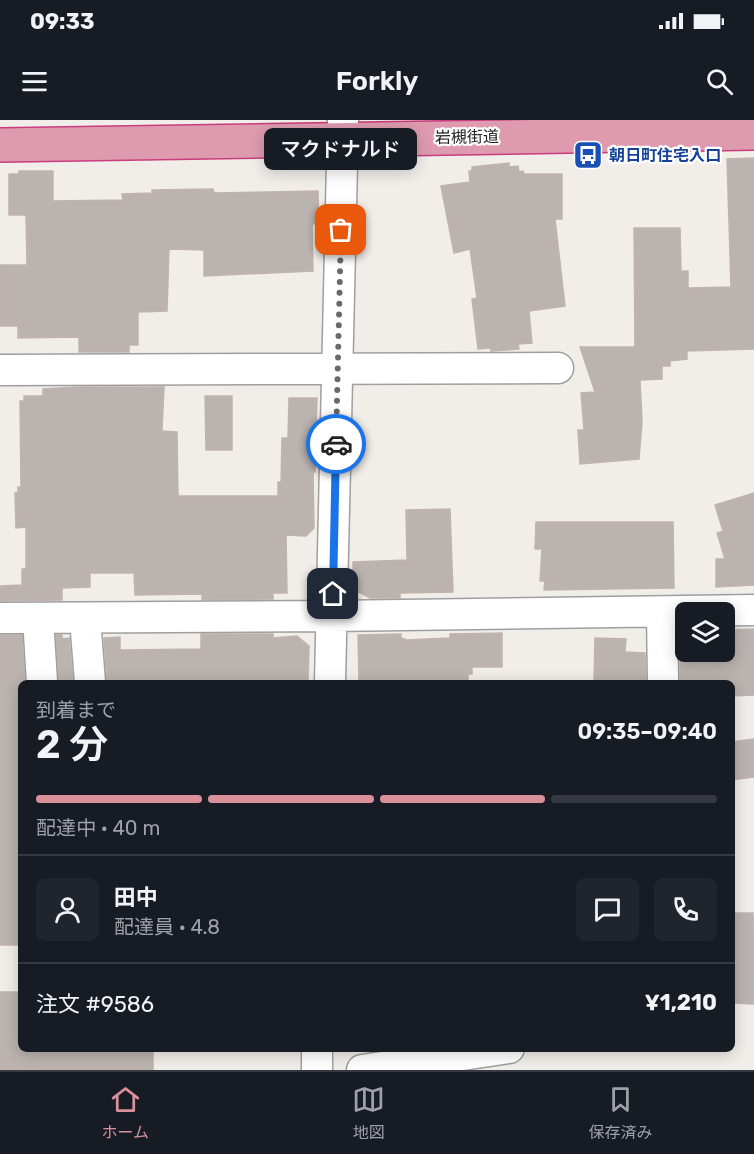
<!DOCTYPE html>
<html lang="ja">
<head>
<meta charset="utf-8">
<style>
	body { margin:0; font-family:Rubik,"Noto Sans JP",sans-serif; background:#20242c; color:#f1f3f6; height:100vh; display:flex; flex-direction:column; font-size:22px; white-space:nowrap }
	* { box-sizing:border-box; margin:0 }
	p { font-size:20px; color:#9ea1a6 }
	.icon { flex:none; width:33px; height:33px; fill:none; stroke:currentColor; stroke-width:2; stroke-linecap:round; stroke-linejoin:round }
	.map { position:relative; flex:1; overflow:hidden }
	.panel { position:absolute; left:18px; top:560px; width:717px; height:372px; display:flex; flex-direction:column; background:#171b24; border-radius:9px; box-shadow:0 3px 15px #0003 }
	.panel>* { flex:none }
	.tools { position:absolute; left:675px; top:482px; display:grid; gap:12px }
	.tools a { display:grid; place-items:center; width:60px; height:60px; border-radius:9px; background:#171b24; box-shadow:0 3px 15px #0003; font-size:30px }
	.pin { position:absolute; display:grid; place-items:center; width:51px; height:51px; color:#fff; margin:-26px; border-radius:12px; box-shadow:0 3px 9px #0006 }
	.courier { position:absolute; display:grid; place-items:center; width:60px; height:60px; margin:-30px; border:4px solid #1a73e8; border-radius:50%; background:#fff; color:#222; box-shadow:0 2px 8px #0007 }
	.bubble { position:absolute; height:42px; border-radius:9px; background:#171b24; box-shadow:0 3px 15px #0003; font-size:20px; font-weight:600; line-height:42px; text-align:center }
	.overview em { font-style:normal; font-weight:600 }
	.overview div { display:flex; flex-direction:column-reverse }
	.overview { display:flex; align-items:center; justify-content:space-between; height:102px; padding:0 18px }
	h1 { font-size:39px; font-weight:600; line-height:45px }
	.bar { display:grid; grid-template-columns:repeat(4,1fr); gap:9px 6px; align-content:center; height:72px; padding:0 18px }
	.bar i { height:8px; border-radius:4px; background:#363941 }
	.bar .current { background:#d9909a }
	.bar p { grid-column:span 4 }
	.line { display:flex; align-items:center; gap:15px; padding:0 18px; border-top:2px solid #363941 }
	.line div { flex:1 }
	.round { display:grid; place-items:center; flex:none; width:63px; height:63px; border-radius:9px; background:#20242c }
	.status { display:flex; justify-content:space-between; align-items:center; height:42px; padding:0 30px; background:#171b24; direction:ltr }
	.status svg { height:16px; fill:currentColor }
	header { display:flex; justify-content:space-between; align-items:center; height:78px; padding:0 18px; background:#171b24; font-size:27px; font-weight:600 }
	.menu { display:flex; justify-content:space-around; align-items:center; height:84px; border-top:2px solid #363941; background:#171b24; font-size:16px; color:#9ea1a6 }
	.menu a { display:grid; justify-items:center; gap:3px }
	.menu .current { color:#d9909a }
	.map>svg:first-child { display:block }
	.building { fill:#bab3b0; stroke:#c1b4ae; stroke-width:1.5 }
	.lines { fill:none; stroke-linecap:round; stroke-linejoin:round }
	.minor-casing { stroke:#9f9f9f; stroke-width:33 }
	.highway-casing { stroke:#c83d7c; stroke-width:36 }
	.minor { stroke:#fff; stroke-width:30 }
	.highway { stroke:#de9baf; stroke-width:33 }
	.done { stroke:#6a6968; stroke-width:6; stroke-dasharray:0 10.8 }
	.route { stroke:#1a73e8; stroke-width:8 }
	.labels { text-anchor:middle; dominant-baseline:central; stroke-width:4.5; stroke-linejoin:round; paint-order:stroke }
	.street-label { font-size:16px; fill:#222; stroke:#fff }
	.transit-label { font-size:16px; font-weight:bold; fill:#164399; stroke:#fff; text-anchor:start }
</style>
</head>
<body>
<div class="status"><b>09:33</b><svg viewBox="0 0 49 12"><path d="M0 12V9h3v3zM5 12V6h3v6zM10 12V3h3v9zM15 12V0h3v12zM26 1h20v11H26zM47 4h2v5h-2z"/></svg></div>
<header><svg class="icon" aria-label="menu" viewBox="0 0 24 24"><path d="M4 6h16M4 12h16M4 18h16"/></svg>Forkly<svg class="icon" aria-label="search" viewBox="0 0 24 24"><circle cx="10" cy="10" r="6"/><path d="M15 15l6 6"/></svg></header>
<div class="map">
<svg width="754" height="950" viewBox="0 0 754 950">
	<rect width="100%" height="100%" fill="#f1eeea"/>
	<path class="building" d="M754 38V229L687 231V239L670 241V246H662V259L640 260 642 302 639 339 580 344 578 310H584L581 273 595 272 580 227H635L634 108H680L681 151H688V168L731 167 727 39Z
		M509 43V47L518 46 519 52 523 51 524 54H562V99H555L565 186 529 191 532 223 518 224 519 229 491 231V228L478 229 472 179 477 178 470 129 454 133 441 66 470 62 469 51H472V47Z
		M19 51H53V81L123 80 122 74 152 73V70L213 69 214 73 318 71 319 103 312 104 313 151 204 156V130L169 129 167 191 138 192V225H129V232H79V217L18 218V206H0V145H27L26 95H9V54H19Z
		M78 267H164L162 311 177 312 178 376H278V362H281L282 318H288L289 278H317L315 352H313L314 408 306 416 286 415 287 473H273V479L202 480V474L135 475 134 453H90V467L62 468V480L0 481V466L22 465V449H26V407L16 408 15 373 18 372V367H21L20 281H24V276H43V269Z
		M205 276H232V330H206Z
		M754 373V465L716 467V439H725L717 413 723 411 715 385Z
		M450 389 453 472 400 473V478H370L353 469V442L407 440 406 390Z
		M536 402H673L674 468 544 470 545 461H540L542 429H535Z
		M754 509V575L732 576V562H680V512L686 511V531H724V510Z
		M502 513V547H472V554H468V562H359L358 515 401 514V518L405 519V520L450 518V514Z
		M201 514H273V518L297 516 309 526 308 562 175 559V562H107L104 518 120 517V530L201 529Z
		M0 515H22L25 562H21V825H0Z
		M56 515H62V519L69 518 73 562H59Z
		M595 518 626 519 625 532 645 533 646 562H594Z
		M754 619V657L732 660V622Z
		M732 793H753L754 884 732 883Z
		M0 872H21V928H153V950H0Z"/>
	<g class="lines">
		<g class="minor-casing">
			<path id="minor" d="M0 250 558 248
				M662 492 663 562
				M0 498 332 496 754 490
				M38 498 42 562
				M85 499 90 562
				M330 562 343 0
				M317 950V928
				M362 950 509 928"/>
		</g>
		<g class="highway-casing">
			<path id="highway" d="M0 25 754 13"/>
		</g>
		<use href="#minor" class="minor"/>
		<use href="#highway" class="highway"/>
	</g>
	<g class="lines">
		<path class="done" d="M336 324 341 110"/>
		<path class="route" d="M333 474 336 324"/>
	</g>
	<defs>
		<g id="bus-square" transform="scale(1.5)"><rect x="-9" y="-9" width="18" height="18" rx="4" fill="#1a4fb4" stroke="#fff"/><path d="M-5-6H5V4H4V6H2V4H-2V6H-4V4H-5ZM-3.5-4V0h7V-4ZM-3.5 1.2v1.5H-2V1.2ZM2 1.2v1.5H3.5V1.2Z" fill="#fff"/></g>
	</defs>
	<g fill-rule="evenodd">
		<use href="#bus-square" x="588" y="35"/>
	</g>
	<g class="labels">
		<g class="street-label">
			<text transform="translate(467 17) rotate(-1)">岩槻街道</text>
		</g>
		<g class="transit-label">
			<text x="609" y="35">朝日町住宅入口</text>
		</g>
	</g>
</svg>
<div class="tools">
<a><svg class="icon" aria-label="layers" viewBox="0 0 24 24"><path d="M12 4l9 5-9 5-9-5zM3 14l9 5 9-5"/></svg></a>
</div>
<div class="pin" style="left:341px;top:110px;background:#ea580c"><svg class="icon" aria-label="bag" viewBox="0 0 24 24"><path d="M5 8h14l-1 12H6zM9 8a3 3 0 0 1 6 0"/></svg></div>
<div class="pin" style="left:333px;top:474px;background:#1f2937"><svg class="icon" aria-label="home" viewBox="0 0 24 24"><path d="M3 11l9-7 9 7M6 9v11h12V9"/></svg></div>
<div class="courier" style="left:336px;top:324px"><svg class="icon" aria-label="car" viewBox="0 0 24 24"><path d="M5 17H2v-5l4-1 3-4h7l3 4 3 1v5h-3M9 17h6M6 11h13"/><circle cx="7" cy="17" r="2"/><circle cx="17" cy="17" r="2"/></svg></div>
<div class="bubble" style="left:264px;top:8px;width:153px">マクドナルド</div>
<section class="panel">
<div class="overview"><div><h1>2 分</h1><p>到着まで</p></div><em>09:35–09:40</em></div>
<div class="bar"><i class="current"></i><i class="current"></i><i class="current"></i><i></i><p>配達中 · 40 m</p></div>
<div class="line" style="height:108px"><a class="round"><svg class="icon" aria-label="person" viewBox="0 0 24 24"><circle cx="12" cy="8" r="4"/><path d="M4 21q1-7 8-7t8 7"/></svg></a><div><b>田中</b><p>配達員 · 4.8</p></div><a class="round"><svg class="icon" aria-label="chat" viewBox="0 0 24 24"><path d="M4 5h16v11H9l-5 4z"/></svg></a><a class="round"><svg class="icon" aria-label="phone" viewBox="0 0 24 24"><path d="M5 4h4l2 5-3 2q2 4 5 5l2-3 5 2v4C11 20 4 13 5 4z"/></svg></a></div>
<div class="line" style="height:78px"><div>注文 #9586</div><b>¥1,210</b></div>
</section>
</div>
<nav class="menu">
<a class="current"><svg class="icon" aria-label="home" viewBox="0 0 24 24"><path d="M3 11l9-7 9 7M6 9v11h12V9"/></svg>ホーム</a>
<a><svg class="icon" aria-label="map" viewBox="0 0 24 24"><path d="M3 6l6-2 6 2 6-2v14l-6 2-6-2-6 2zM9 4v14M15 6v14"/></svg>地図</a>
<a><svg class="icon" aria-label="saved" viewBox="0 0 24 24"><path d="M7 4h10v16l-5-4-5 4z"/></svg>保存済み</a>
</nav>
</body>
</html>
